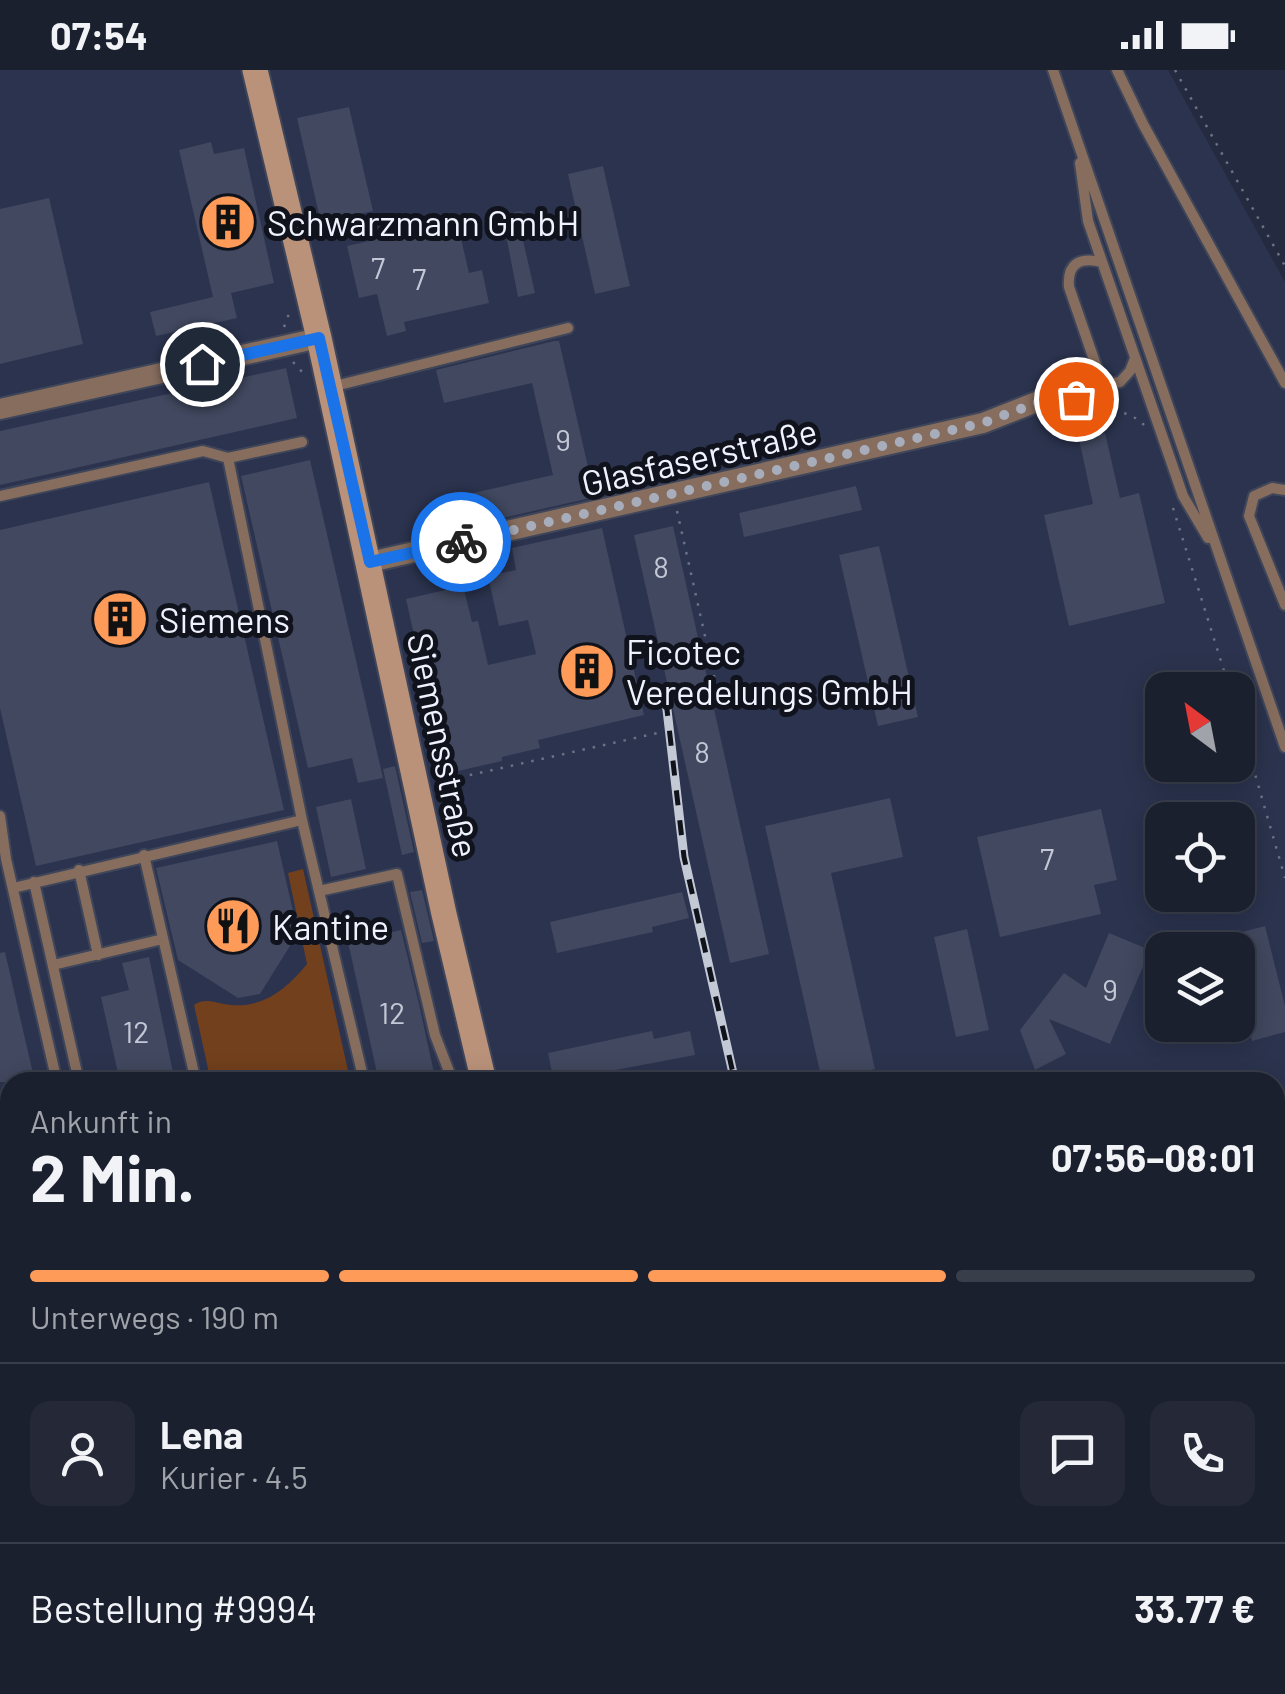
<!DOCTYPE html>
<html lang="de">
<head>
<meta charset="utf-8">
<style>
	body { margin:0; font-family:Barlow,sans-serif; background:#242837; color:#f1f3f6; height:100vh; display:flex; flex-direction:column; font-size:38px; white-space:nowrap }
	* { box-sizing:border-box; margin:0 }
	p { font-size:32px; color:#a0a3aa }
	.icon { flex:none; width:55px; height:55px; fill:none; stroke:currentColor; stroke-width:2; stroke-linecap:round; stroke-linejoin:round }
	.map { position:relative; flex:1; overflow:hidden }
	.sheet { position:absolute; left:0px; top:1002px; width:1285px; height:622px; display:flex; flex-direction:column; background:#1b202f; border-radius:30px 30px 0 0; box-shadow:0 5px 25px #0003,0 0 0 2px #393e4b }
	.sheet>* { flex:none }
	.needle { width:65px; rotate:328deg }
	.controls { position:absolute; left:1145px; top:602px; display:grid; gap:20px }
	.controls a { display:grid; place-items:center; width:110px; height:110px; border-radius:20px; background:#1b202f; box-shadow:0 5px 25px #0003,0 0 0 2px #393e4b; font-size:50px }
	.pin { position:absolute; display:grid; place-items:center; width:85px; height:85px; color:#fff; margin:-42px; border:5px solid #fff; border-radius:50%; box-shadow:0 2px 10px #0007 }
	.courier { position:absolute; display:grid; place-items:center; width:100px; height:100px; margin:-50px; border:8px solid #1a73e8; border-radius:50%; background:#fff; color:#222; box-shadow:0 2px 12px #0007 }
	.summary em { font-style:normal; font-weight:700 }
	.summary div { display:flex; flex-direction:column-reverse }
	.summary { display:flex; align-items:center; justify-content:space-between; height:170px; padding:0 30px }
	h1 { font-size:65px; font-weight:700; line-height:75px }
	.bar { display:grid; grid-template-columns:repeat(4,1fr); gap:15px 10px; align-content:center; height:120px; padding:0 30px }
	.bar i { height:12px; border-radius:8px; background:#393e4b }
	.bar .current { background:#fe9b59 }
	.bar p { grid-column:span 4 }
	.line { display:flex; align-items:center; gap:25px; padding:0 30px; border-top:2px solid #393e4b }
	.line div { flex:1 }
	.round { display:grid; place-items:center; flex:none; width:105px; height:105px; border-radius:20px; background:#242837 }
	.status { display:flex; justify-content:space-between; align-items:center; height:70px; padding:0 50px; background:#1b202f; direction:ltr }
	.status svg { height:28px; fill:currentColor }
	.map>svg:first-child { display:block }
	.built { fill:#2b334e; fill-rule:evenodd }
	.green { fill:#72401d }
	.building { fill:#41485f }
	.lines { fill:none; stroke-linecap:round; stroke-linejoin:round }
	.lane-casing { stroke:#40465a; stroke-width:14 }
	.street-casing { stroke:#40465a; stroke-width:24 }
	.secondary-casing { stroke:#40465a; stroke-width:29 }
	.path { stroke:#6c7283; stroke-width:2.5; stroke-dasharray:2.5 8; stroke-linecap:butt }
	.lane { stroke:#866d5e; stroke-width:10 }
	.street { stroke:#866d5e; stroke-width:20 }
	.secondary { stroke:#ba927a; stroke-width:25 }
	.rail-casing { stroke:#c4c9d6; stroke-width:9 }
	.rail { stroke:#10131c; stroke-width:5; stroke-dasharray:15; stroke-linecap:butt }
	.done { stroke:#a8adbb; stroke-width:10; stroke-dasharray:0 18 }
	.route { stroke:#1a73e8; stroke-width:12 }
	.labels { text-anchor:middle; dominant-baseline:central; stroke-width:10; stroke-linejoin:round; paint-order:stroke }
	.number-label { font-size:30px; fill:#c4c8d6 }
	.poi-label { font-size:35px; fill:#eff3fe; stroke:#10131c; text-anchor:start }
	.street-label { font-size:35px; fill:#eff3fe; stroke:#10131c }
</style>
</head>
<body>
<div class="status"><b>07:54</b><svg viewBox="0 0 49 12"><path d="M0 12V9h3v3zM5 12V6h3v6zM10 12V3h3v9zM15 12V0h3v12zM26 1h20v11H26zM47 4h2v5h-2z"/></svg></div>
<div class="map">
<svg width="1285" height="1624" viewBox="0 0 1285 1624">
	<rect width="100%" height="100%" fill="#242a3f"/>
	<path class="built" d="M0 0H1168L1285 212V1074L1281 1077 1285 1102V1624H0ZM1162 620H1238V695H1162ZM1162 750H1238V825H1162ZM1162 880H1238V955H1162ZM10 1012H1275V1615H10Z"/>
	<path class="green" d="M303 799 349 1005 317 1012H211L194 935C205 928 212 932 224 934 260 941 286 920 307 894L288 803Z"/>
	<path class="building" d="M349 37 373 141 321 153 297 48Z
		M211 72 214 84 244 78 274 213 231 223 237 248 156 266 150 242 213 227 179 80Z
		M603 96 630 216 595 224 568 104Z
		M49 128 83 274 0 294V139Z
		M522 141 525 156 520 157 535 223 518 227 502 145Z
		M457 151 469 203 482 200 489 233 404 252 406 261 387 266 377 224 359 228 347 176Z
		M554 271H559L595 427 471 455 464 425 553 405 532 313 444 333 436 300Z
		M286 298 297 348 0 415V361Z
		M1105 363 1120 428 1139 423 1165 533 1069 556 1044 445 1093 434 1079 369Z
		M310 390 383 708 358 713 352 688 308 698 241 406Z
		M209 412 284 740 36 796 0 638V460Z
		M856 416 862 440 744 467 739 443Z
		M673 456 769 884 730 893 634 465Z
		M602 458 644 645 538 670 540 678 502 687V691L445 704 406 529 463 516 472 552 478 551 488 595 536 584 528 550 499 556 488 506 516 500 512 478Z
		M879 476 918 647 878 656 839 485Z
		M395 696 414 782 402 785 383 699Z
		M890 728 903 787 831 803 875 999 822 1011 765 756Z
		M351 729 366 799 331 807 316 737Z
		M1101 739 1117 810 1094 815 1101 844 1000 867 977 767Z
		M277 771 298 863 260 924 238 928 178 890 156 798Z
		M422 820 434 871 422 873 410 822Z
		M682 822 689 848 652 857 653 862 557 883 550 852Z
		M1265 856 1285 936V962L1252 971 1238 913V880H1229L1226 866Z
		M967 859 989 960 956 967 934 867Z
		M401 860 419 934 436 1012H379L348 872Z
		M1109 863 1150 880 1110 974 1049 949 1066 984 1035 1000 1020 960 1064 903 1086 918Z
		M5 882 35 1012H0V883Z
		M149 887 175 1012H120L101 927 129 920 122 893Z
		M652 961 654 969 690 961 695 985 600 1003 602 1012H554L548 983Z"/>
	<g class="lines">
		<g class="lane-casing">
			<path id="lane" d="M1053 0 1285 677
				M1117 0 1143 54 1285 313
				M1080 93 1088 151 1183 426 1208 468
				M1099 316V304L1069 217C1067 193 1080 187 1102 192
				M331 317 568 258
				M1039 331 1076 329 1099 316 1120 312 1130 301 1135 288
				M228 388 302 372
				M1285 420 1272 418 1254 426 1249 446 1285 535
				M0 426 203 381 228 388 302 750 364 1011 357 1012
				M0 746 6 789 57 1012
				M144 785 196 1012
				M79 800 98 885
				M34 812 79 1012
				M13 818 302 750
				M319 821 397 804 435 965 453 1012
				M53 895 163 869
				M0 1330 10 1327
				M0 1574 10 1624"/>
		</g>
		<g class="street-casing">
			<path id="street" d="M0 339 319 268
				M370 492 983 353 1039 331
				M1275 1068 1285 1064"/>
		</g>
		<g class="secondary-casing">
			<path id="secondary" d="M255 0 319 268 444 844 484 1012
				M603 1624 605 1615"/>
		</g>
		<path class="path" d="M1175 0 1285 196
			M284 257 290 241
			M293 292 304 304
			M1062 344 1068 346C1094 342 1123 334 1144 355
			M1173 438 1230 620
			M677 441 716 615
			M1238 645 1285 808
			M439 712 662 662
			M0 1312 10 1309
			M70 1615 72 1624
			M244 1615 246 1624"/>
		<use href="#lane" class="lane"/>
		<use href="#street" class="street"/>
		<use href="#secondary" class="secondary"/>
		<g class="rail-casing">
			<path id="rail" d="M666 631 684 787 735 1012"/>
		</g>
		<use href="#rail" class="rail"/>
	</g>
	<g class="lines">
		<path class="done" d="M461 472 983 353 1039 332 1076 329"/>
		<path class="route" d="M202 294 319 268 370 492 461 472"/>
	</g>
	<defs>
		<g id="building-disc" transform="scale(2.875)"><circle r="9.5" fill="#fe9b59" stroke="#10131c"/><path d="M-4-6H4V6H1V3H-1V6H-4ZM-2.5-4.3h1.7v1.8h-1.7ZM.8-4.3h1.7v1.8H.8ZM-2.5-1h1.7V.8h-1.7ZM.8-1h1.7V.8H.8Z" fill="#111"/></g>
		<g id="restaurant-disc" transform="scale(2.875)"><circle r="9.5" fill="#fe9b59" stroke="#10131c"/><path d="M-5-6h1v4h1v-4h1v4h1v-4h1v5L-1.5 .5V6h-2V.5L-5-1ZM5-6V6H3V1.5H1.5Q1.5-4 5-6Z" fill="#111"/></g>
	</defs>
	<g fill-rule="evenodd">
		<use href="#building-disc" x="228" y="152"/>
		<use href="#building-disc" x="120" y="549"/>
		<use href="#building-disc" x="587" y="601"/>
		<use href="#restaurant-disc" x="233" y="856"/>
	</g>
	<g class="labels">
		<g class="number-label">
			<text x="378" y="197">7</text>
			<text x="419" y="208">7</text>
			<text x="563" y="369">9</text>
			<text x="661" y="496">8</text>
			<text x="702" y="681">8</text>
			<text x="1047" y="788">7</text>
			<text x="1110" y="919">9</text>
			<text x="392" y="942">12</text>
			<text x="136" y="961">12</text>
		</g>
		<g class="poi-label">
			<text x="267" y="152">Schwarzmann GmbH</text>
			<text x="159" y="549">Siemens</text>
			<text x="626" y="581">Ficotec<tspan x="626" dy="40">Veredelungs GmbH</tspan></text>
			<text x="272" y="856">Kantine</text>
		</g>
		<g class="street-label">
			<text transform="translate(699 386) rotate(-13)">Glasfaserstraße</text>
			<text transform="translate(444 675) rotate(78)">Siemensstraße</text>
		</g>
	</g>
</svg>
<div class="controls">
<a><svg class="needle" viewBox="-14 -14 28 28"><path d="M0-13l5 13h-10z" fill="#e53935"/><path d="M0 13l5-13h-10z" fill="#a0a3aa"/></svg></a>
<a><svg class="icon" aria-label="locate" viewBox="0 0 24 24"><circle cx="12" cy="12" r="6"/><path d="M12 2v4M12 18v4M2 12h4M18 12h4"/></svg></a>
<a><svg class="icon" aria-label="layers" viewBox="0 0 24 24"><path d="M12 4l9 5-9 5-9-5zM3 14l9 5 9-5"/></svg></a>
</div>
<div class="pin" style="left:1076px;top:329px;background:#ea580c"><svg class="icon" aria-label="bag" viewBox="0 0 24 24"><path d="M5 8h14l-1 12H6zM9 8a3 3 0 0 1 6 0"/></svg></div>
<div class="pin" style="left:202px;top:294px;background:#1f2937"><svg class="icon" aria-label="home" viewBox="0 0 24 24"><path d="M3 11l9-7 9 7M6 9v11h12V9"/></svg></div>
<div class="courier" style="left:461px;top:472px"><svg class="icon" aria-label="bike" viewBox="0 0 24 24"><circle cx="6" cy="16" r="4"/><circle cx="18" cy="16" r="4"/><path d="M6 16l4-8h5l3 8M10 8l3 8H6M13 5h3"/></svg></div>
<section class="sheet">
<div class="summary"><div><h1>2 Min.</h1><p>Ankunft in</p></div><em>07:56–08:01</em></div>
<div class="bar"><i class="current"></i><i class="current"></i><i class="current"></i><i></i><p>Unterwegs · 190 m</p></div>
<div class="line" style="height:180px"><a class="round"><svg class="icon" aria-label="person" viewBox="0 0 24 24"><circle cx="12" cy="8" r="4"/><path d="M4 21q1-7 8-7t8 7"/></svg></a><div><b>Lena</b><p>Kurier · 4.5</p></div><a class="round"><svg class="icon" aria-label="chat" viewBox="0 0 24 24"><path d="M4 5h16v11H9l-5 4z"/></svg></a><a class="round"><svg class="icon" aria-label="phone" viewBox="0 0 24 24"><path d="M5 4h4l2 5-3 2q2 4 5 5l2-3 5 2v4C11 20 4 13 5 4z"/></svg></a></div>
<div class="line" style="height:130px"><div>Bestellung #9994</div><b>33.77 €</b></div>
</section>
</div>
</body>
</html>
